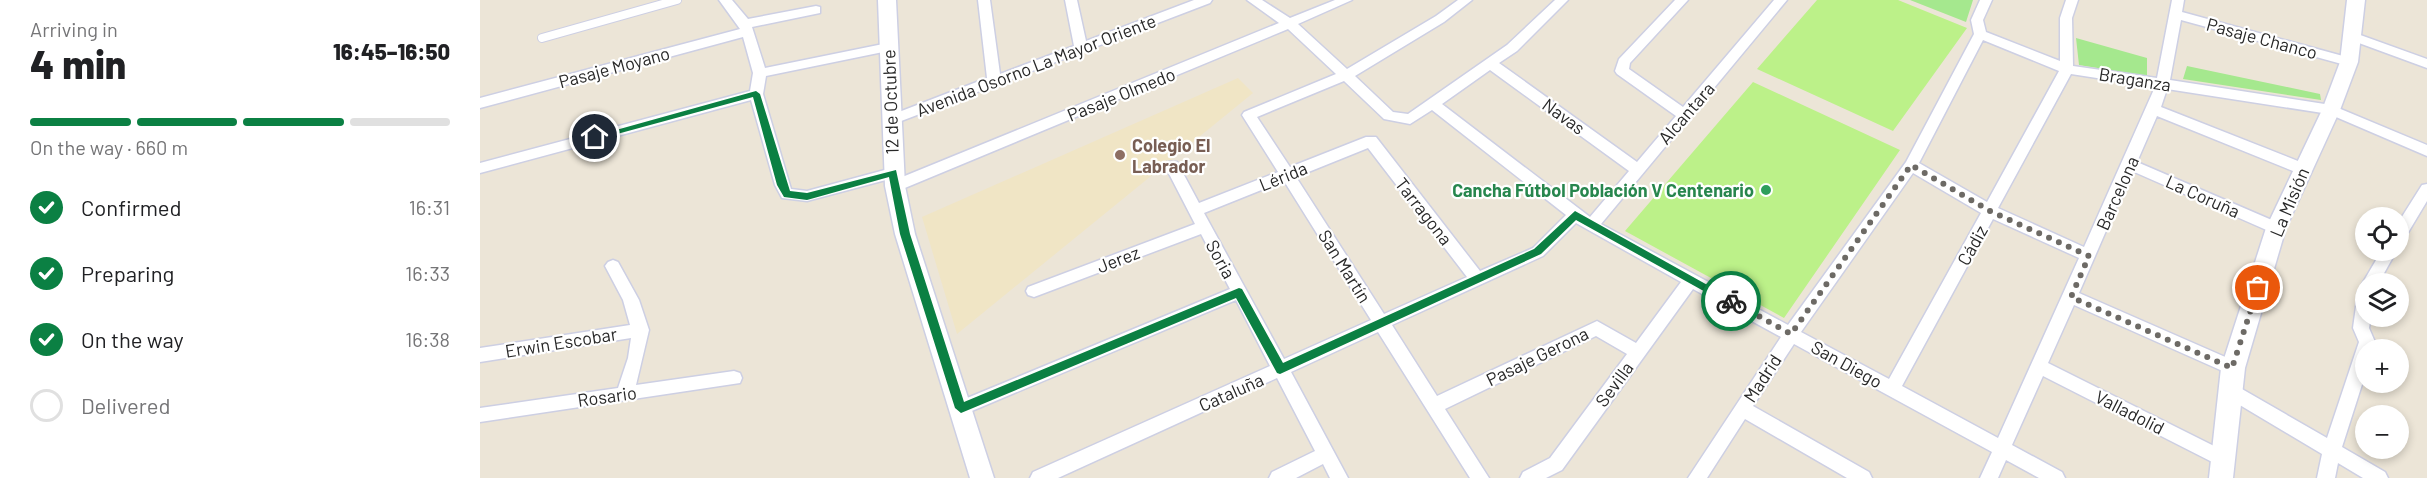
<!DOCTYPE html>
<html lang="en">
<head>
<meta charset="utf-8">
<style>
	body { margin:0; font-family:Barlow,sans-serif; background:#f2f2f2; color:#202124; height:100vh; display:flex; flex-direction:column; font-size:22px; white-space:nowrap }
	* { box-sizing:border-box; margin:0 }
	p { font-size:20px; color:#757577 }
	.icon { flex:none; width:33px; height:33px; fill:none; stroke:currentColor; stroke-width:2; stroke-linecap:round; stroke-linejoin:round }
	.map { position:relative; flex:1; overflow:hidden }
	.drawer { display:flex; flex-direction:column; background:#fff; width:480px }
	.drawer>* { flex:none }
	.tools { position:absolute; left:1875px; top:207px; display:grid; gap:12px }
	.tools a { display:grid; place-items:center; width:54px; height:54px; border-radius:50%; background:#fff; box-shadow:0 3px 9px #0003; font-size:30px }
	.pin { position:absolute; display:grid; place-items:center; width:51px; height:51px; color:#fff; margin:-26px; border:3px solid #fff; border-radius:50%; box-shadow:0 2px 6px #0007 }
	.courier { position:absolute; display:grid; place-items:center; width:60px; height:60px; margin:-30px; border:4px solid #0b8043; border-radius:50%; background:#fff; color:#222; box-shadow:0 2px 8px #0007 }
	.overview em { font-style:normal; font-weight:800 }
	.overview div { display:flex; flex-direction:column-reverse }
	.overview { display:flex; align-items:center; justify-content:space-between; height:102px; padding:0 30px }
	h1 { font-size:39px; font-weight:800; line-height:45px }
	.bar { display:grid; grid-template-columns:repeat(4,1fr); gap:9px 6px; align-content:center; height:72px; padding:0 30px }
	.bar i { height:8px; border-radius:4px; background:#e0e0e0 }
	.bar .active { background:#0b8043 }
	.bar p { grid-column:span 4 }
	ol { padding:0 30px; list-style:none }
	li { display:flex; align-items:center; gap:18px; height:66px }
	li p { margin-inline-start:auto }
	li .icon { padding:6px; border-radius:50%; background:#0b8043; color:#fff; stroke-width:4 }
	li:last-child { color:#757577 }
	li i { width:33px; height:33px; border:3px solid #e0e0e0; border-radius:50% }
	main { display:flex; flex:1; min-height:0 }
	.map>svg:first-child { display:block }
	.education { fill:#f0e5c5 }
	.green { fill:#a5e88e }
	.pitch { fill:#bcf189 }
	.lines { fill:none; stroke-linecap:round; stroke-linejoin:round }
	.lane-casing { stroke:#cdcfe3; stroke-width:10 }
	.street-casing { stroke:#cdcfe3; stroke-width:3 }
	.secondary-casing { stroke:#cdcfe3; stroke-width:3 }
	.lane { stroke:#fff; stroke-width:8 }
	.street { fill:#fff; fill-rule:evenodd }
	.secondary { fill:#fff; fill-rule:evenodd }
	.route { fill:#0b8043 }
	.done { stroke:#6d6a65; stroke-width:6; stroke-dasharray:0 10.8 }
	.education-dot { fill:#8d6e63; stroke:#fff; stroke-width:2 }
	.leisure-dot { fill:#2e9e5b; stroke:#fff; stroke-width:2 }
	.labels { text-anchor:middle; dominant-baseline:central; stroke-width:4.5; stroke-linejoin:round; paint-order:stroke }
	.street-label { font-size:18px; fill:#282828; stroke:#fff }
	.education-label { font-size:18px; font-weight:bold; fill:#785e54; stroke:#fff; text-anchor:start }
	.leisure-label { font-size:18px; font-weight:bold; fill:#27864d; stroke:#fff; text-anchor:end }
</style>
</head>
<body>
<main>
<section class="drawer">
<div class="overview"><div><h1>4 min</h1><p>Arriving in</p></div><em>16:45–16:50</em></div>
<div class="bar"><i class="active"></i><i class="active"></i><i class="active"></i><i></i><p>On the way · 660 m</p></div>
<ol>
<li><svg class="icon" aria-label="check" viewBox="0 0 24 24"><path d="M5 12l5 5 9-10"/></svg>Confirmed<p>16:31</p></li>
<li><svg class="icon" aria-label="check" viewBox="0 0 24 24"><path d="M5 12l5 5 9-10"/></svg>Preparing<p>16:33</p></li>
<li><svg class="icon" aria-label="check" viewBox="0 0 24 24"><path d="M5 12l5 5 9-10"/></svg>On the way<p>16:38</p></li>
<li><i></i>Delivered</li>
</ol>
</section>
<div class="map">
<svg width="1947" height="478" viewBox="0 0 1947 478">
	<rect width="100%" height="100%" fill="#ece5d7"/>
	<path class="education" d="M758 78 773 93 477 334 442 217Z"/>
	<path class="green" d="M1430 0H1493L1486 22Z
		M1596 38 1667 58V76L1599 65Z
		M1707 66 1840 94 1841 100 1703 79Z"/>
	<path class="pitch" d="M1337 0H1418L1487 28 1413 131 1277 69Z
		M1273 82 1420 150 1304 318 1145 231Z"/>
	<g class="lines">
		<g class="lane-casing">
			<path id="lane" d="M62 38 197 0"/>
		</g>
		<g class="street-casing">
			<path id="street" d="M239 0H252L268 19 336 6 340 7V13L272 27 285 68 408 43 413 44 414 47 408 51 286 76 283 94 311 189 327 191 412 168 419 173 417 177 327 201 302 198 295 185 271 100 0 173V163L270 91 273 73 263 37 0 108V98L260 29Z
				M498 0H510L520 74 594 46 585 0H597L606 41 714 0H732L730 3 416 123H406L404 120 406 117 507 78Z
				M767 0H782L810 18 855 0H872L818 24 867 69 956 16 978 0H992L964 22 875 76 913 112 928 114 1027 45 1075 0H1088L1037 51 1019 63 1157 162 1196 116 1137 74 1135 71 1139 59 1195 0H1208L1150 63 1149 69 1203 107 1294 0H1307L1121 224 1308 325 1426 162 1494 34 1491 20 1500 0H1512L1503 20 1506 32 1580 61V18L1586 0H1598L1592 18 1593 66 1677 78 1692 0H1704L1702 12 1874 59 1876 62 1869 66 1701 20 1690 80 1851 105 1947 145V156L1849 114 1687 89 1681 107 1828 165 1830 169 1828 173H1818L1677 116 1657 162 1801 224 1803 228 1801 232H1791L1652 171 1599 293 1759 363 1761 368 1759 373 1753 375 1747 373 1594 305 1568 363 1748 453 1751 459 1748 465 1742 467 1563 376 1532 445 1582 472 1585 478H1559L1526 460 1518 478H1500L1512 452 1314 344 1273 406 1389 472 1392 478H1367L1265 419 1227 478H1208L1301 337 1213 289 1082 470 1066 478H1040L1043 472 1070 458 1147 354 1116 336 965 409 1009 478H990L898 332 811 372 868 478H850L843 464 816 478H789L792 472 835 451 797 378 578 478H550L553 472 790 366 756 300 487 413 481 415 475 413 473 408 475 403 750 289 721 234 554 297 548 295 546 291 548 287 715 224 685 166 687 162H697L719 203 798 172 762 115 764 112 856 74 808 29 420 190 415 191 408 186 410 182 799 23ZM1503 40 1579 71 1507 202 1439 163ZM1010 70 1149 171 1110 217 962 104ZM1591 74 1675 87 1604 247 1518 208ZM864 81 904 119 930 124 952 110 1086 215 1053 248 1000 271 896 137H886L810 167 777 117ZM888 148 987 277 904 314 816 177ZM1433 173 1501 213 1409 379 1321 332ZM804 181 891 320 804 359 724 213ZM1513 219 1599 258 1518 438 1422 386ZM1096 223 1201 282 1156 343 1117 321 957 396 912 325 1063 256Z
				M1872 32 1947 59V68L1868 39 1866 36Z
				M1947 184V201L1923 241 1918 243V223L1942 185Z
				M1902 250H1917L1898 284H1886V316H1891L1889 328 1895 342 1893 350H1886V372L1862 447 1905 472 1908 478H1883L1858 463 1855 478H1837L1842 454 1743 395 1741 390 1743 385 1749 383 1755 385 1847 438 1879 342 1873 328 1878 292 1884 287 1882 284Z
				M133 260 138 262 159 300 169 330 156 385 254 371 260 373 262 378 260 383 0 422V408L138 388 148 358 151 338 0 362V348L150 325 143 300 125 266 128 262Z"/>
		</g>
		<g class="secondary-casing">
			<path id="secondary" d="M398 0H416L425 186 435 234 514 478H490L415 234 405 186Z
				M1867 0H1885L1878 62 1860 110 1806 228 1765 368 1753 478H1729L1741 368 1786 228 1842 110 1860 62Z"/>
		</g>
		<use href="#lane" class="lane"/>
		<use href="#street" class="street"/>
		<use href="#secondary" class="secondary"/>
	</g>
	<path class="route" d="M276 91 280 94 310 191 327 193 416 170 430 234 484 402 759 288 762 289 803 363 1054 249 1095 211 1256 301 1251 306 1247 304 1096 220 1061 254 800 374 797 373 756 298 481 413 475 408 420 234 409 177 327 200 304 197 297 185 273 97 115 140 111 137Z"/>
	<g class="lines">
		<path class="done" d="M1251 301 1311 334 1431 165 1510 211 1609 256 1591 297 1752 368 1778 288"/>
	</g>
	<circle class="education-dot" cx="640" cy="155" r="6"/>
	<circle class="leisure-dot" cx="1286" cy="190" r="6"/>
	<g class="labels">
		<g class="street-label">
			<text transform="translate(1782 38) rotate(15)">Pasaje Chanco</text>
			<text transform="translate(556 65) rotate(-21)">Avenida Osorno La Mayor Oriente</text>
			<text transform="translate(134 67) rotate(-15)">Pasaje Moyano</text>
			<text transform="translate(1655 79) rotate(9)">Braganza</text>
			<text transform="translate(641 94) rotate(-22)">Pasaje Olmedo</text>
			<text transform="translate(410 102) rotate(-92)">12 de Octubre</text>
			<text transform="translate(1206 113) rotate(-49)">Alcantara</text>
			<text transform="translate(1084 116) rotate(36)">Navas</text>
			<text transform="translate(803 176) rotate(-22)">Lérida</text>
			<text transform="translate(1637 193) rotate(-66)">Barcelona</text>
			<text transform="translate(1723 196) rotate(24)">La Coruña</text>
			<text transform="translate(1809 202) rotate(-67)">La Misión</text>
			<text transform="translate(944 211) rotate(52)">Tarragona</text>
			<text transform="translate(1492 245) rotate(-61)">Cádiz</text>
			<text transform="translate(638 259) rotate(-21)">Jerez</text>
			<text transform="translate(741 259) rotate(61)">Soria</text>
			<text transform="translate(865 266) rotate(58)">San Martín</text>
			<text transform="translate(81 342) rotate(-9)">Erwin Escobar</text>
			<text transform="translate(1057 356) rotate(-26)">Pasaje Gerona</text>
			<text transform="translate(1367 364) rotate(29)">San Diego</text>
			<text transform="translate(1282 378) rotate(-57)">Madrid</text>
			<text transform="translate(1134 384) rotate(-54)">Sevilla</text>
			<text transform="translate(751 392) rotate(-24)">Cataluña</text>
			<text transform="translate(127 396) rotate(-8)">Rosario</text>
			<text transform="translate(1650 412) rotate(27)">Valladolid</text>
		</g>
		<g class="education-label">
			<text x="652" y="145">Colegio El<tspan x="652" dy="21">Labrador</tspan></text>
		</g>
		<g class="leisure-label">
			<text x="1274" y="190">Cancha Fútbol Población V Centenario</text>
		</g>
	</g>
</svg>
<div class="tools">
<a><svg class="icon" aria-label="locate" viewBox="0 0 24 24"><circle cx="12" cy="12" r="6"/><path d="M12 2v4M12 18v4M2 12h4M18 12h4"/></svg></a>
<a><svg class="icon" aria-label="layers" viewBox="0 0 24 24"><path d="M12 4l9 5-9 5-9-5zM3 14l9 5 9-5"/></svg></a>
<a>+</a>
<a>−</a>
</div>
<div class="pin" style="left:1778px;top:288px;background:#ea580c"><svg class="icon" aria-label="bag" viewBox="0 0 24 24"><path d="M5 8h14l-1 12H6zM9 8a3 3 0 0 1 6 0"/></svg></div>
<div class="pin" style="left:115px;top:137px;background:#1f2937"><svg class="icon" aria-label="home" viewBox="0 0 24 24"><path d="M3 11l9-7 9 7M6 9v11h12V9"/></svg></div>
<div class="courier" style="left:1251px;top:301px"><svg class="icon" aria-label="bike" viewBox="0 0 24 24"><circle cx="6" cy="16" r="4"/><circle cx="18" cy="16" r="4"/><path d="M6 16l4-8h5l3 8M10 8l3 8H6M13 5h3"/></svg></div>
</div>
</main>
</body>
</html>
